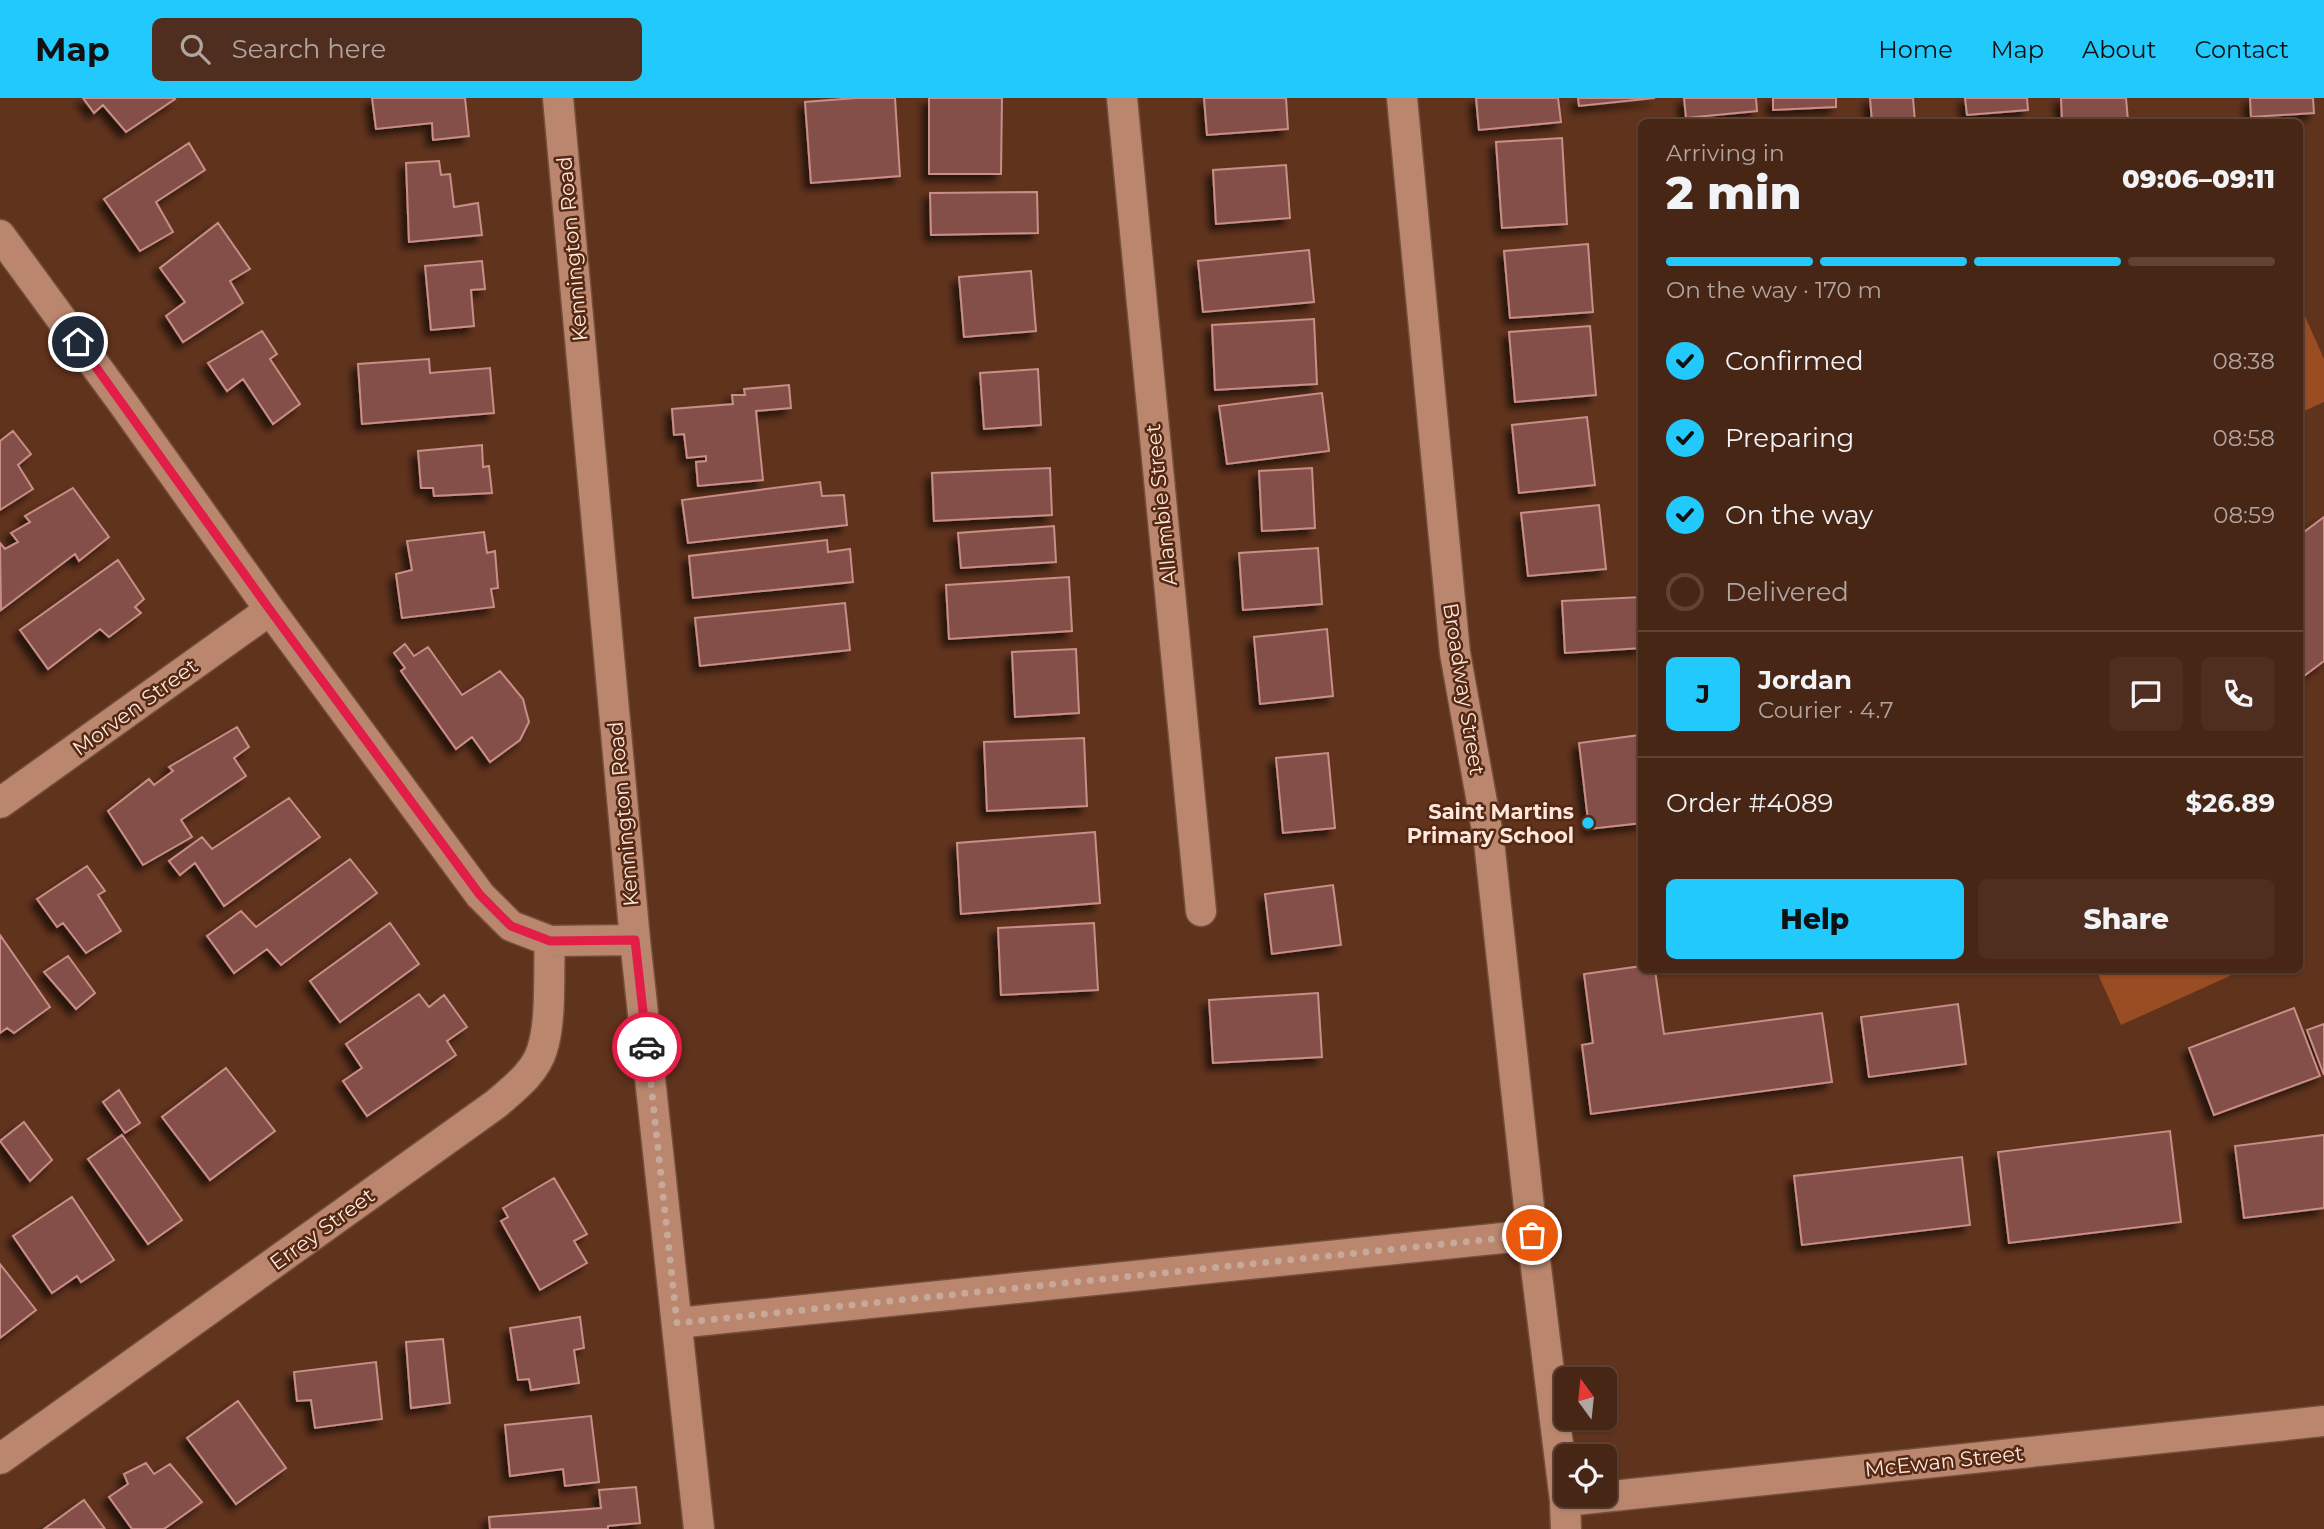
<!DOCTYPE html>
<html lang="en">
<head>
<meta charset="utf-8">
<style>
	body { margin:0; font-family:Montserrat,sans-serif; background:#4f2e1f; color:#f1f3f6; height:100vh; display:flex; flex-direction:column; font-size:26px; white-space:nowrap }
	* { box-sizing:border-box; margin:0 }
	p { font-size:23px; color:#b1a5a1 }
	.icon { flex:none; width:38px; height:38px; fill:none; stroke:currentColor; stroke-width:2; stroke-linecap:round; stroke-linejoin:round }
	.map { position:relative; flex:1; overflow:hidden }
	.side { position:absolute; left:1638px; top:21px; width:665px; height:854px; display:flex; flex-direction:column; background:#482616; border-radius:10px; box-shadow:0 2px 5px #0004,0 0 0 2px #604335 }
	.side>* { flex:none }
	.needle { width:46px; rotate:345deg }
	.fabs { position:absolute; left:1554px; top:1269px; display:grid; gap:14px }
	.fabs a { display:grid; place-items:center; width:63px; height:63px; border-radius:10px; background:#482616; box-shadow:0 2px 5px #0004,0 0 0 2px #604335; font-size:35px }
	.pin { position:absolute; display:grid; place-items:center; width:60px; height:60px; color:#fff; margin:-30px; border:4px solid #fff; border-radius:50%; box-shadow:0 2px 7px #0007 }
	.courier { position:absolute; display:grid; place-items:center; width:70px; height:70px; margin:-35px; border:5px solid #e11d48; border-radius:50%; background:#fff; color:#222; box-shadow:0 2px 9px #0007 }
	.headline em { font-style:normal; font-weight:800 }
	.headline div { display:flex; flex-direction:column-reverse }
	.headline { display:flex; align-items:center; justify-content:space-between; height:119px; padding:0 28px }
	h1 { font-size:46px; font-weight:800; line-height:52px }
	.bar { display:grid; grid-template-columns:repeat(4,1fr); gap:10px 7px; align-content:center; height:84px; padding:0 28px }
	.bar i { height:9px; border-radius:5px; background:#604335 }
	.bar .selected { background:#21c9fd }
	.bar p { grid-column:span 4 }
	.line { display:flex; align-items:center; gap:18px; padding:0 28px; border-top:2px solid #604335 }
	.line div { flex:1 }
	.round { display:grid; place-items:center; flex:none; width:74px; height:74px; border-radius:10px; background:#4f2e1f }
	ol { padding:0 28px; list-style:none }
	li { display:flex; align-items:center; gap:21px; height:77px }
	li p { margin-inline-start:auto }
	li .icon { padding:7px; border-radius:50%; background:#21c9fd; color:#111; stroke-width:4 }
	li:last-child { color:#b1a5a1 }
	li i { width:38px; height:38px; border:4px solid #604335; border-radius:50% }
	.action { display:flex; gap:14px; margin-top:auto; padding:14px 28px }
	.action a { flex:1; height:80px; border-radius:10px; background:#21c9fd; color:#111; font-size:28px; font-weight:800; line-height:80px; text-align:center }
	.action a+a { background:#4f2e1f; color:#f1f3f6 }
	header { display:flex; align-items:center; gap:42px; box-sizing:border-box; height:98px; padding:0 35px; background:#21c9fd; color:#111 }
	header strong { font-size:33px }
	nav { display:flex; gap:38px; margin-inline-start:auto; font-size:24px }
	.search { width:490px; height:63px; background:#4f2e1f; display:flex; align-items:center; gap:18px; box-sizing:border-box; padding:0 24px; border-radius:10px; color:#b1a5a1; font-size:26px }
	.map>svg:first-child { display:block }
	.green { fill:#9a4c23 }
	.building { fill:#85504a; stroke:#c98e87; stroke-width:2; filter:url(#shadow) }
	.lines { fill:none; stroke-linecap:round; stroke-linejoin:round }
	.street-casing { stroke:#744f3b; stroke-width:33 }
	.street { stroke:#ba876e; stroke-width:30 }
	.done { stroke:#c7a899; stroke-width:7; stroke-dasharray:0 12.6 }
	.route { stroke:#e11d48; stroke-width:9 }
	.poi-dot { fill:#21c9fd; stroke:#542812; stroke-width:2.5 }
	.labels { text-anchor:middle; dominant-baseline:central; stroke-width:5; stroke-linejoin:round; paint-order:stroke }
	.street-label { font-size:21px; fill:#fee7dc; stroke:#542812 }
	.poi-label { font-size:21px; font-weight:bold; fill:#fee7dc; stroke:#542812; text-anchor:end }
</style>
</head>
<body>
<header>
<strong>Map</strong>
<div class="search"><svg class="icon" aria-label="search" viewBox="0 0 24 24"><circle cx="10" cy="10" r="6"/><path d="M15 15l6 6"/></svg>Search here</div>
<nav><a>Home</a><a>Map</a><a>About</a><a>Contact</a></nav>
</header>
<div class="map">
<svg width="2324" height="1431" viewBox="0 0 2324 1431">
	<defs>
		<filter id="shadow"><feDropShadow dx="-6" dy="6" stdDeviation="3.5" flood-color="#0009"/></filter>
	</defs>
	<rect width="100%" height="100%" fill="#60331d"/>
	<path class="green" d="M2300 207 2324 261V304L2300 315Z
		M2096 872H2243L2121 927Z"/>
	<path class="building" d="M83 0H174L175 1 126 34 103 7 94 15Z
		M372 0H465L469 38 433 42 432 25 376 31Z
		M856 0H895L900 78 811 85 805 4Z
		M929 0H1002L1001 76H929Z
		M1204 0H1286L1288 31 1207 37Z
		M1476 0H1558L1561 24 1479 32Z
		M1578 0H1655L1579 8Z
		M1684 0H1756L1757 13 1686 20Z
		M1773 0H1836V9L1773 12Z
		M1870 0H1913L1915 24H1872Z
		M1965 0H2027L2028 12 1967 17Z
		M2061 0H2126L2128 23 2062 24Z
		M2250 0H2313L2314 15 2251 19Z
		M1562 40 1567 126 1502 130 1496 44Z
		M189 45 205 72 156 104 173 134 140 153 104 101Z
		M439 63 441 77 450 76 454 109 478 105 482 137 409 144 406 65Z
		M1286 67 1290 120 1216 126 1213 72Z
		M1037 94 1038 135 931 137 930 95Z
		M218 125 250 171 230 183 243 205 183 244 166 218 185 204 160 170Z
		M1588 146 1593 214 1510 220 1504 153Z
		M1309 152 1314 204 1203 214 1198 163Z
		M482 163 485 191 471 192 474 228 431 232 425 168Z
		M1031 173 1036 233 964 239 959 179Z
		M1314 221 1317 286 1215 292 1212 227Z
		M1590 228 1596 297 1515 304 1509 234Z
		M262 233 277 256 270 261 300 306 273 326 243 281 227 293 208 265Z
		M429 261 430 275 490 270 494 315 362 326 358 266Z
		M1038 271 1041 327 984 331 980 275Z
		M789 287 791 310 756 313 763 382 698 388 696 364 706 363V358L687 360 684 336 674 337 672 311 733 306 732 297H745L744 291Z
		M1322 295 1329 353 1227 366 1219 308Z
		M1587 319 1595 387 1519 395 1512 327Z
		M13 333 31 356 18 367 33 391 0 412V343Z
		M482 347 483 369 489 368 492 395 434 398 433 390H421L418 353Z
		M1050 370 1052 417 934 423 932 375Z
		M1312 370 1315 430 1262 433 1259 373Z
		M820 384 822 398 844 397 847 427 688 445 682 402Z
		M73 390 109 439 79 463 75 456 1 512 0 445 5 451 18 444 11 435 30 424 25 418Z
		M1599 407 1606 471 1528 478 1521 415Z
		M2324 419V563L2300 581V437Z
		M1054 428 1056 464 961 470 958 435Z
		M484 434 487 455 495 453 498 490 491 491 494 509 402 520 396 476 412 472 407 443Z
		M827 442 828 454 850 451 853 484 693 500 689 458Z
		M1318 450 1322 506 1243 512 1239 455Z
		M118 462 144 501 135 509 141 515 109 539 100 531 48 571 20 532Z
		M1069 479 1072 533 949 541 946 487Z
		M1642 499V550L1565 555 1562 503Z
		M845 505 850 552 700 568 695 520Z
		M1327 531 1333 598 1260 606 1254 539Z
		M405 546 414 558 428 549 462 597 500 573 523 601 526 613 529 624 520 642 490 664 472 639 456 651 401 573 405 570 394 555Z
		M1076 551 1079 615 1015 619 1012 554Z
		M237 629 249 649 234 660 246 678 181 722 192 739 143 767 108 713 149 681 154 687 173 673 169 669Z
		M1640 637 1642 725 1589 731 1579 645Z
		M1084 640 1087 708 987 713 984 644Z
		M1328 655 1335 730 1283 735 1276 660Z
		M289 700 320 739 224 808 195 765 180 777 169 763 202 739 212 751Z
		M1095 734 1100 805 961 816 957 745Z
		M350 761 377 795 281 867 267 851 234 875 207 838 241 813 256 829Z
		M87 768 105 793 98 797 121 833 86 855 63 825 57 829 37 801Z
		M1333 787 1341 847 1272 856 1265 796Z
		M390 825 419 866 340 924 310 883Z
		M1094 825 1098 892 1001 897 998 830Z
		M0 837 50 909 14 935 7 930 0 935Z
		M68 858 95 895 76 911 44 874Z
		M1642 868V872H1655L1664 936 1822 915 1832 984 1591 1016 1582 947 1593 945 1584 876Z
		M1318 895 1322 959 1213 965 1209 902Z
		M419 896 429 909 444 897 467 929 447 943 456 957 367 1018 343 983 362 970 346 946Z
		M1958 906 1966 966 1869 979 1861 919Z
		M2294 910 2320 978 2214 1017 2189 950Z
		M2324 926V977L2307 932Z
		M226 970 275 1033 210 1082 162 1019Z
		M119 992 140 1025 125 1035 103 1004Z
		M24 1024 52 1062 30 1083 0 1043Z
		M2170 1033 2181 1124 2009 1145 1998 1054Z
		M122 1037 182 1122 148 1146 88 1061Z
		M2324 1037V1110L2244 1120 2235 1048Z
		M1962 1059 1970 1127 1802 1147 1794 1078Z
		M554 1080 587 1136 574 1143 587 1165 540 1192 501 1123 508 1119 503 1110Z
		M72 1099 114 1162 81 1184 77 1178 52 1195 13 1138Z
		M0 1166 36 1212 0 1240Z
		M580 1219 584 1250 574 1252 579 1285 531 1292 529 1281 518 1282 510 1230Z
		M443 1241 450 1305 411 1310 406 1244Z
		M376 1264 382 1321 315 1330 311 1302 297 1303 294 1274Z
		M238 1303 286 1370 236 1406 187 1340Z
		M591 1318 599 1384 565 1388 563 1371 510 1378 505 1327Z
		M146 1365 154 1376 170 1366 202 1404 164 1431H132L109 1399 128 1386 124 1376Z
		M636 1389 640 1425 608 1428V1431H490L489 1419 601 1410 599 1392Z
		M84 1402 105 1431H44Z"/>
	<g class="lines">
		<g class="street-casing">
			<path id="street" d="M558 0 635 842 699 1431
				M1122 0 1201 813
				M1402 0 1455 555 1489 743 1532 1137 1565 1403 1566 1431
				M0 137 125 308 270 512 480 797 511 828 550 843 635 842
				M0 705 270 512
				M677 1225 1532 1137
				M0 1361 496 1006C513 991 535 975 542 952 552 921 548 876 550 843
				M1565 1403 2324 1323"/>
		</g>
		<use href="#street" class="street"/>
	</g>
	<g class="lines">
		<path class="done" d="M647 949 677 1225 1532 1137"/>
		<path class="route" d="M78 244 270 512 480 797 511 828 550 843 635 842 647 949"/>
	</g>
	<circle class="poi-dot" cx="1588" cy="725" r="7"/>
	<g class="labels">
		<g class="street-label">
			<text transform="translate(572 151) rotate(-95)">Kennington Road</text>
			<text transform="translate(1161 407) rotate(-96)">Allambie Street</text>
			<text transform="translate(1464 591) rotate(81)">Broadway Street</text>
			<text transform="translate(135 609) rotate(-36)">Morven Street</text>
			<text transform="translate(623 716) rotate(-95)">Kennington Road</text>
			<text transform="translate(322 1131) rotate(-36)">Errey Street</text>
			<text transform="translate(1944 1363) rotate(-6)">McEwan Street</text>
		</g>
		<g class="poi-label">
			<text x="1574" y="713">Saint Martins<tspan x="1574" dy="24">Primary School</tspan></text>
		</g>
	</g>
</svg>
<div class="fabs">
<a><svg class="needle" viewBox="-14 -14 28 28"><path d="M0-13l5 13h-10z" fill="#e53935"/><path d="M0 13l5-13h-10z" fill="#b1a5a1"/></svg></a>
<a><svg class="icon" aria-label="locate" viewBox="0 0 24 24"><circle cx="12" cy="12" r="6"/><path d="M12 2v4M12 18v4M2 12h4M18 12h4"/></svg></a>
</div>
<div class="pin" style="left:1532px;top:1137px;background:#ea580c"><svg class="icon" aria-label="bag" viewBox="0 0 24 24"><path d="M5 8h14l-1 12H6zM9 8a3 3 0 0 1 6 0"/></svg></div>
<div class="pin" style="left:78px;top:244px;background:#1f2937"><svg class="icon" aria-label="home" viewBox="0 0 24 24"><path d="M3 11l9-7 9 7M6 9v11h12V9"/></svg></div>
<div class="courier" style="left:647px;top:949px"><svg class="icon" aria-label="car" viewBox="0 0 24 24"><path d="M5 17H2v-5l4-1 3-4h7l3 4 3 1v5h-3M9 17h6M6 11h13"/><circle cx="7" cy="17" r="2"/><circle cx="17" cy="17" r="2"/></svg></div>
<section class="side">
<div class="headline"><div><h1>2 min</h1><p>Arriving in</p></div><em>09:06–09:11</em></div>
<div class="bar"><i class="selected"></i><i class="selected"></i><i class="selected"></i><i></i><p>On the way · 170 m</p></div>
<ol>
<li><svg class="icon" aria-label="check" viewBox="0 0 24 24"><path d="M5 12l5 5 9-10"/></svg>Confirmed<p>08:38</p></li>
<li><svg class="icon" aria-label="check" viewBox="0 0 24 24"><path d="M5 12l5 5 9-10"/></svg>Preparing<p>08:58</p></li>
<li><svg class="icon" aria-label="check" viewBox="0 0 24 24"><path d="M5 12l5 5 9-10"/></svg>On the way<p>08:59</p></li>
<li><i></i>Delivered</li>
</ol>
<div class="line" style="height:126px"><b class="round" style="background:#21c9fd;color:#111">J</b><div><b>Jordan</b><p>Courier · 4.7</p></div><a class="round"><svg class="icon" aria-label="chat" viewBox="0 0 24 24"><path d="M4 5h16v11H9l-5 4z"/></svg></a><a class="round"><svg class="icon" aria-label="phone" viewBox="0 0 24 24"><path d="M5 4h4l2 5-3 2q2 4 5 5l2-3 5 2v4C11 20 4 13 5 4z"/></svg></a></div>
<div class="line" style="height:91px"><div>Order #4089</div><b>$26.89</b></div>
<div class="action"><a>Help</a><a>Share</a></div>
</section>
</div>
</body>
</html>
